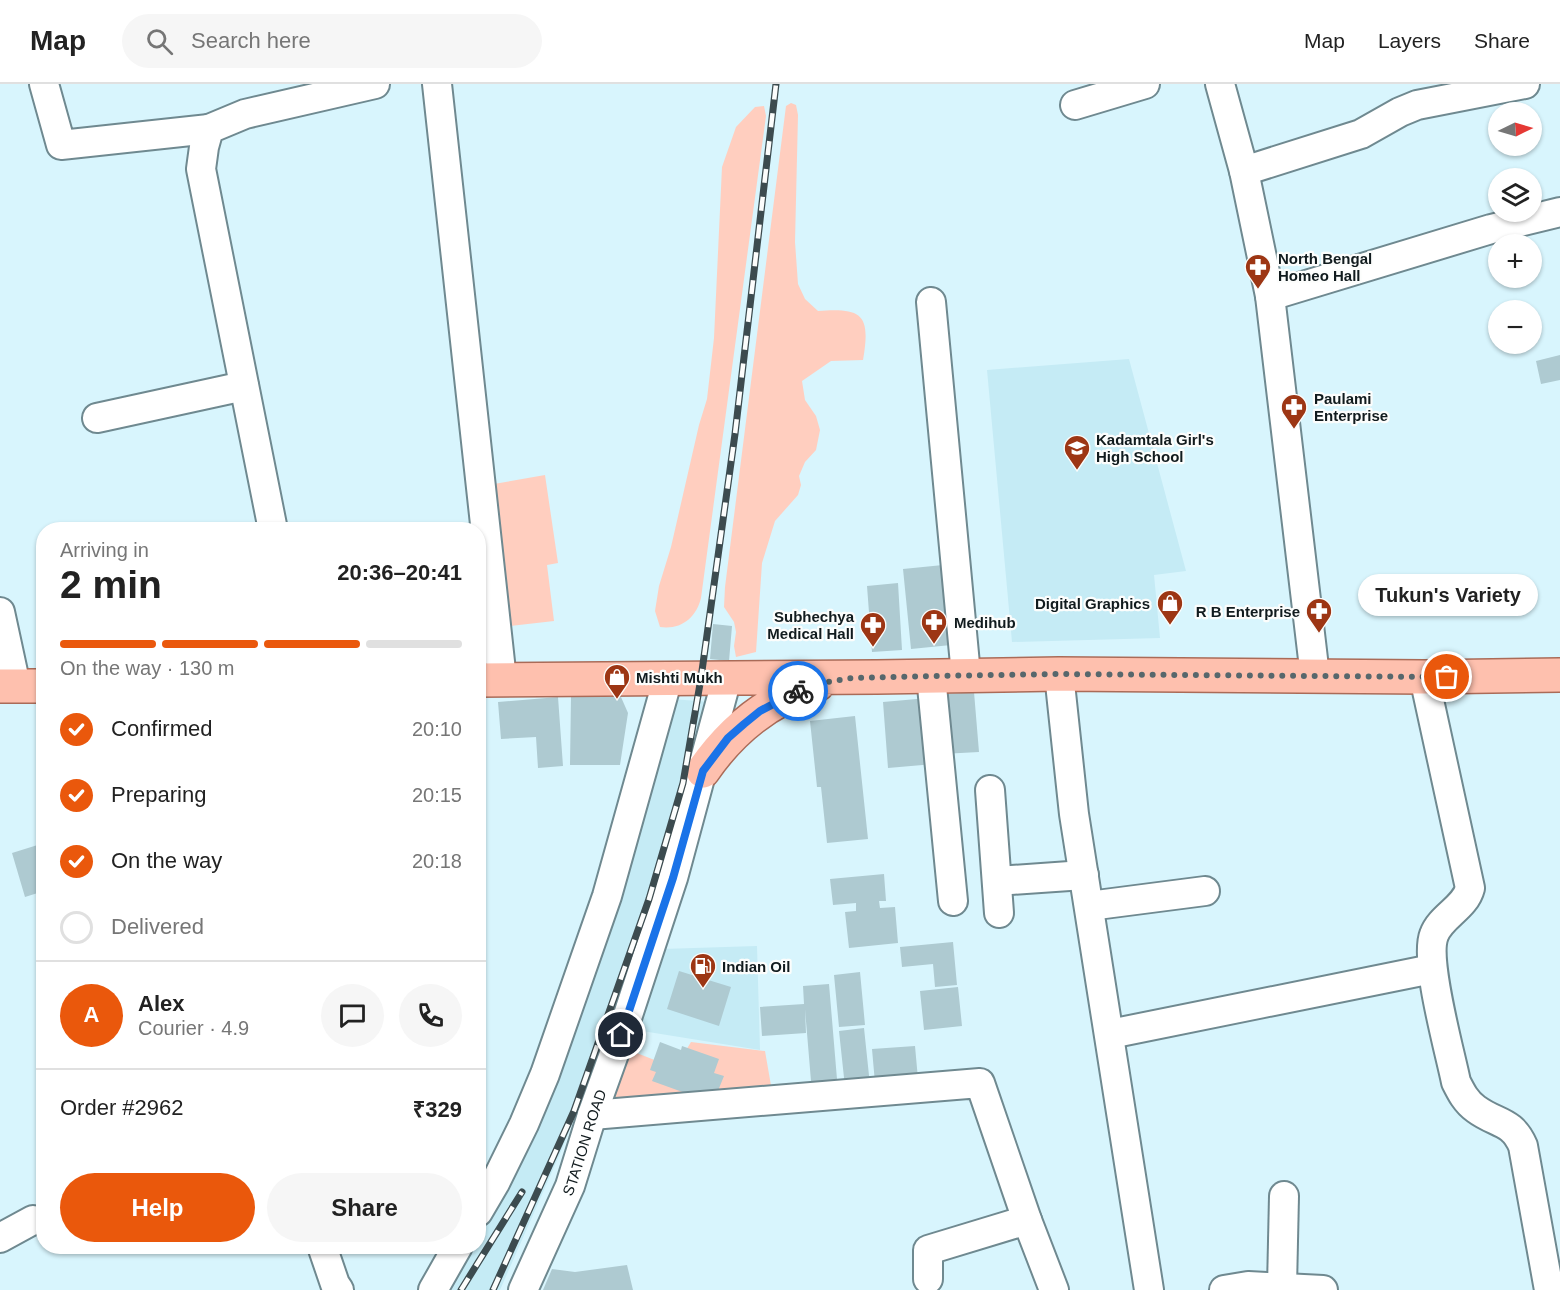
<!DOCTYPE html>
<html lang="en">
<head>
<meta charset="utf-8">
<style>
	body { margin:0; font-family:Helvetica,sans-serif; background:#f6f6f6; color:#222; height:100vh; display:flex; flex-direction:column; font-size:22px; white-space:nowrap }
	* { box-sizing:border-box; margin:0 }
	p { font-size:20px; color:#767676 }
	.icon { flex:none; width:33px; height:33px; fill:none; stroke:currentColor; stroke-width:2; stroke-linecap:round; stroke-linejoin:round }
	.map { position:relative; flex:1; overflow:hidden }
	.sheet { position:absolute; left:36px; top:438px; width:450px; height:732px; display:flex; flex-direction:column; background:#fff; border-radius:24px; box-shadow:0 2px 4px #0004 }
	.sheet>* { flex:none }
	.needle { width:39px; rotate:85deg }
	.tools { position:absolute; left:1488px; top:18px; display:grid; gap:12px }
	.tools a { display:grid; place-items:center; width:54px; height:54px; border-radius:50%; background:#fff; box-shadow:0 2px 4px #0004; font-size:30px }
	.pin { position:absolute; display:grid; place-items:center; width:51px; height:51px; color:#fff; margin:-26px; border:3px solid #fff; border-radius:50%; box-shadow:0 2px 6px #0007 }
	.courier { position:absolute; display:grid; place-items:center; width:60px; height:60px; margin:-30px; border:4px solid #1a73e8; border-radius:50%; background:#fff; color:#222; box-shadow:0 2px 8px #0007 }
	.bubble { position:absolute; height:42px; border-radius:21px; background:#fff; box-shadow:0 2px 4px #0004; font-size:20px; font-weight:700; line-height:42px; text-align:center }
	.overview em { font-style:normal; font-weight:700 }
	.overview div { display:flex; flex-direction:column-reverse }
	.overview { display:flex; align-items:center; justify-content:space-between; height:102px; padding:0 24px }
	h1 { font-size:39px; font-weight:700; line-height:45px }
	.bar { display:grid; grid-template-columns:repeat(4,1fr); gap:9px 6px; align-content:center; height:72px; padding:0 24px }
	.bar i { height:8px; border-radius:4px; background:#e0e0e0 }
	.bar .on { background:#ea580c }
	.bar p { grid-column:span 4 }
	.line { display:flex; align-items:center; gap:15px; padding:0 24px; border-top:2px solid #e0e0e0 }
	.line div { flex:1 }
	.round { display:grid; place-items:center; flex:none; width:63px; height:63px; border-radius:32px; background:#f6f6f6 }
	ol { padding:0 24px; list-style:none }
	li { display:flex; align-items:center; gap:18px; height:66px }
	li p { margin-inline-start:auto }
	li .icon { padding:6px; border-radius:50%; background:#ea580c; color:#fff; stroke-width:4 }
	li:last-child { color:#767676 }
	li i { width:33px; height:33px; border:3px solid #e0e0e0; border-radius:50% }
	.button { display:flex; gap:12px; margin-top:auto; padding:12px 24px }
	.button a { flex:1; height:69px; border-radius:36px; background:#ea580c; color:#fff; font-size:24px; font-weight:700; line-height:69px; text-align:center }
	.button a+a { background:#f6f6f6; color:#222 }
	header { display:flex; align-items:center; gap:36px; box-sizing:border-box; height:84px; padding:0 30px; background:#fff; border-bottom:2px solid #e0e0e0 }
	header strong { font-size:28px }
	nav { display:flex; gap:33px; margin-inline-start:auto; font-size:21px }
	.search { width:420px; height:54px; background:#f6f6f6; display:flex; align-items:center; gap:15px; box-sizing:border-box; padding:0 21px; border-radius:33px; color:#767676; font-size:22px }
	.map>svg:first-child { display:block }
	.built { fill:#c5ebf5 }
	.green { fill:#ffcebf }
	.building { fill:#aecad1 }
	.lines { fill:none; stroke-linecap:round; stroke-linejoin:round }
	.minor-casing { stroke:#6f8990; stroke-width:32 }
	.major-casing { stroke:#aa6b58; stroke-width:36 }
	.minor { stroke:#fff; stroke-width:28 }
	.major { stroke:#fec0ae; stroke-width:33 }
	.rail-casing { stroke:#3c4b4f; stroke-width:7 }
	.rail { stroke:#fcfdfc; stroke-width:4.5; stroke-dasharray:14; stroke-linecap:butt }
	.done { stroke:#57676c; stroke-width:6; stroke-dasharray:0 10.8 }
	.route { stroke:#1a73e8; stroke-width:8 }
	.labels { text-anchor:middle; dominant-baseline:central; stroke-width:4.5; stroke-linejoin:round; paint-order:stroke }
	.poi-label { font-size:15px; font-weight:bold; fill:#111b1e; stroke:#fcfdfc; text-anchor:start }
	.street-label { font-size:15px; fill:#111b1e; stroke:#fcfdfc }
</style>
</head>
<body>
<header>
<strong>Map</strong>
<div class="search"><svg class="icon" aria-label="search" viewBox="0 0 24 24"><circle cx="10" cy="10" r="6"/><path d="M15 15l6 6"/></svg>Search here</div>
<nav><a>Map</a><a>Layers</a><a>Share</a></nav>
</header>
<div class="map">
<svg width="1560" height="1206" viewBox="0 0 1560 1206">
	<rect width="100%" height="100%" fill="#d8f5fd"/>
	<path class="built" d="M1129 275 1186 487 1154 491 1160 554 1012 558 987 286Z
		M672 615 710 618 628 895 562 1065 500 1206H441L466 1163 478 1162 479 1140Z
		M757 862 760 966 636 946 662 865Z"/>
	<path class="green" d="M791 19 796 21 798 31 795 158 798 200 805 215 818 227C862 224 871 230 863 276L831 277 802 297 805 316 816 332 820 346 816 366 805 378 799 392 801 401 798 411 775 437 762 479 756 568 736 573 734 562 736 548 734 538 724 523 725 503 786 22Z
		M764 22 766 32 701 514C696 534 681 546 660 543L655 527 659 502 671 463 699 341 707 315 714 254 722 83 736 43 755 23Z
		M545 391 558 479 547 481 554 537 501 543 488 401Z
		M691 958 765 967 773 1013 606 1027 629 966 675 984Z"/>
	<path class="building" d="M1560 271V296L1541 300 1536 277Z
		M943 481 951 561 911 565 903 485Z
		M898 499 902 566 872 568 867 502Z
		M713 540 732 542 729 577 710 575Z
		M974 608 979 668 942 670 937 611Z
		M558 613 563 682 538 684 536 653 501 655 498 618Z
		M571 613H621L628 629 620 681H570Z
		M928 614 934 680 888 684 883 618Z
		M855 632 868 755 827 759 821 703H817L810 637Z
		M44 759V807L25 813 12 769Z
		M884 790 886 817H879L880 824 895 823 898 859 849 864 845 828 856 827V819L833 821 830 795Z
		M953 858 957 901 935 903 933 880 902 883 900 863Z
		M679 887 731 903 719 942 667 925Z
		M860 888 865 941 839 943 834 891Z
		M829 900 838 1007 812 1009 805 925 806 949 762 952 760 923 804 920 803 902Z
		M958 903 962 942 924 946 920 907Z
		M864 944 870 1001 845 1003 839 947Z
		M660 958 681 966 682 962 719 975 714 989 724 992 713 1019 652 997 656 988 650 986Z
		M915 962 918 995 875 999 872 965Z
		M627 1181 633 1206H543L552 1185 575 1188Z"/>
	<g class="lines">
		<g class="minor-casing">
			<g id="minor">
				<path d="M44 0 61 61 209 45"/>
				<path d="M437 0 502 596"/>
				<path d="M1220 0 1244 87 1270 212 1315 592"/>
				<path d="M1075 21 1145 0"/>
				<path d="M1244 87 1361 50 1400 28 1417 21 1525 0"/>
				<path d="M1270 212 1491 145 1560 128"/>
				<path d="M931 218 966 591"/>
				<path d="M97 334 244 302"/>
				<path d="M273 446 201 85 204 63 209 45 245 30 375 0"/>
				<path d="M0 528 16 602"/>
				<path d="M1059 590 1074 730 1149 1206"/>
				<path d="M931 592 953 817"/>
				<path d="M1424 593 1470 804C1465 824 1441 832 1434 851 1424 876 1450 968 1456 998 1461 1008 1466 1018 1476 1025 1496 1040 1512 1036 1523 1062L1549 1206"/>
				<path d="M990 706 999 829"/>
				<path d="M997 797 1084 791"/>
				<path d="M1089 822 1205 807"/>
				<path d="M1110 950 1432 885"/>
				<path d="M592 1031 980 999 1027 1136 1054 1206"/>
				<path d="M478 1128 495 1099 524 1040 545 990 607 812 668 594"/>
				<path d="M0 1154 33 1136"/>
				<path d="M322 1162 335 1200 339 1206"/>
				<path d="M928 1195V1166L1027 1136"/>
				<path d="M1282 1203 1284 1112"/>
				<path d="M433 1206 458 1162"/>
				<path id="s1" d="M523 1206 570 1102 592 1031 628 931 673 794 727 594"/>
				<path d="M1224 1206 1248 1202 1323 1206"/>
			</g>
		</g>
		<g class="major-casing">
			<path id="major" d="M478 596 877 593 1059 590 1424 593 1560 591
				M0 602H44
				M703 687C732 645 769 615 818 600"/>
		</g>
		<use href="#minor" class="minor"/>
		<use href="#major" class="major"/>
		<g class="rail-casing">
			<path id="rail" d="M461 1206 522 1108
				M493 1206 574 1027 649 815 683 699 701 594 735 350 776 0"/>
		</g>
		<use href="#rail" class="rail"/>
	</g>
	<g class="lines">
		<path class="done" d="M798 607 827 598 852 594 931 592 1059 590 1447 593"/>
		<path class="route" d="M621 951 673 794 703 687 728 654 744 640 760 627 798 607"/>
	</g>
	<defs>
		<g id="pharmacy-pin" transform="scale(1.35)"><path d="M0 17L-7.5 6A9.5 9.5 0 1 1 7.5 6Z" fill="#9d3614" stroke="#fcfdfc"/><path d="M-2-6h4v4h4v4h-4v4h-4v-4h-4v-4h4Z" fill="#fff"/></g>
		<g id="school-pin" transform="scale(1.35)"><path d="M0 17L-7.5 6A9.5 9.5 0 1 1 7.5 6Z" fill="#9d3614" stroke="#fcfdfc"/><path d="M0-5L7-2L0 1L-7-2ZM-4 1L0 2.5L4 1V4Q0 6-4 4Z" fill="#fff"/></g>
		<g id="shop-pin" transform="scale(1.35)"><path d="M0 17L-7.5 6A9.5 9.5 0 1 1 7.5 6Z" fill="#9d3614" stroke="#fcfdfc"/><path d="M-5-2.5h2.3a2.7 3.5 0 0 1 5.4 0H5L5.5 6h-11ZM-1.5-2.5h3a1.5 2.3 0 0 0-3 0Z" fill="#fff"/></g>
		<g id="fuel-pin" transform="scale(1.35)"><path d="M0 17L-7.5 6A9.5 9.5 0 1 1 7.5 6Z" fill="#9d3614" stroke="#fcfdfc"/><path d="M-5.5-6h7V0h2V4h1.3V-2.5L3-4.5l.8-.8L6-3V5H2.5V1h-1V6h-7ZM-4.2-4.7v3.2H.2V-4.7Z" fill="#fff"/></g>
	</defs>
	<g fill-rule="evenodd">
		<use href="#pharmacy-pin" x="1258" y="183"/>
		<use href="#pharmacy-pin" x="1294" y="323"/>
		<use href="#school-pin" x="1077" y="364"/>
		<use href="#shop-pin" x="1170" y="519"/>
		<use href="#pharmacy-pin" x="1319" y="527"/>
		<use href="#pharmacy-pin" x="934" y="538"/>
		<use href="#pharmacy-pin" x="873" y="541"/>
		<use href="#shop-pin" x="617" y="593"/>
		<use href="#fuel-pin" x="703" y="882"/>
	</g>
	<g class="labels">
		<g class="poi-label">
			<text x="1278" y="174">North Bengal<tspan x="1278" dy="17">Homeo Hall</tspan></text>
			<text x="1314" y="314">Paulami<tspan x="1314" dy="17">Enterprise</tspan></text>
			<text x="1096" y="355">Kadamtala Girl's<tspan x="1096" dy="17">High School</tspan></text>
			<text x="1150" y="519" text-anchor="end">Digital Graphics</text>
			<text x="1300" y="527" text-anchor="end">R B Enterprise</text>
			<text x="854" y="532" text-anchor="end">Subhechya<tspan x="854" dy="17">Medical Hall</tspan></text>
			<text x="954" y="538">Medihub</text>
			<text x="636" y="593">Mishti Mukh</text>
			<text x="722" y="882">Indian Oil</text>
		</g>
		<g class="street-label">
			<text stroke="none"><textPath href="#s1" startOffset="160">STATION ROAD</textPath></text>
		</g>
	</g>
</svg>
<div class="tools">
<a><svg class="needle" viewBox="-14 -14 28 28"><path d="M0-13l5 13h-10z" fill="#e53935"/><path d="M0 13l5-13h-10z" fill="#767676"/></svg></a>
<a><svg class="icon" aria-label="layers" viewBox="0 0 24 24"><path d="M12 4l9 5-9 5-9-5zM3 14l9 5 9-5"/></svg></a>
<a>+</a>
<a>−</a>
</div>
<div class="pin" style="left:1447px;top:593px;background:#ea580c"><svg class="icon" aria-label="bag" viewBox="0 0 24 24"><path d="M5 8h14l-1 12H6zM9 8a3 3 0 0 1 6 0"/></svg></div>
<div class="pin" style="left:621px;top:951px;background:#1f2937"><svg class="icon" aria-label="home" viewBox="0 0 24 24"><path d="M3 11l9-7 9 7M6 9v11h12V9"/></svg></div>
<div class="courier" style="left:798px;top:607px"><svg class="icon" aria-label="bike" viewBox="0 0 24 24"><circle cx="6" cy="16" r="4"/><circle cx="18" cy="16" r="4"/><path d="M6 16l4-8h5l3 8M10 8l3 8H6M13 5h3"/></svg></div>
<div class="bubble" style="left:1358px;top:490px;width:180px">Tukun's Variety</div>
<section class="sheet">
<div class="overview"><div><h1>2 min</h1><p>Arriving in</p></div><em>20:36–20:41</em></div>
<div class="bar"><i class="on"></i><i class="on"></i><i class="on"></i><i></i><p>On the way · 130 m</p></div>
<ol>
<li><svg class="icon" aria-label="check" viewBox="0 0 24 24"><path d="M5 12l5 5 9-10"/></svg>Confirmed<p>20:10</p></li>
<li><svg class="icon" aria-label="check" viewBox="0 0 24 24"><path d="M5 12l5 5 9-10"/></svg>Preparing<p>20:15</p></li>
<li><svg class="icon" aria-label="check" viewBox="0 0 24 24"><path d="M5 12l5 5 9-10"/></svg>On the way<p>20:18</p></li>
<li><i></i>Delivered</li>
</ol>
<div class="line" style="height:108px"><b class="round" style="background:#ea580c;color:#fff">A</b><div><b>Alex</b><p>Courier · 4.9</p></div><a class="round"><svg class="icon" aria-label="chat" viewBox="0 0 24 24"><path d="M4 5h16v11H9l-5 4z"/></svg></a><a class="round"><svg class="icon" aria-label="phone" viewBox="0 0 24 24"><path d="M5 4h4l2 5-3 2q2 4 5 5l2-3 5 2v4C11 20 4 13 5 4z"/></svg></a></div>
<div class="line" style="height:78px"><div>Order #2962</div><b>₹329</b></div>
<div class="button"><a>Help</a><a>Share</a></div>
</section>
</div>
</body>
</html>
